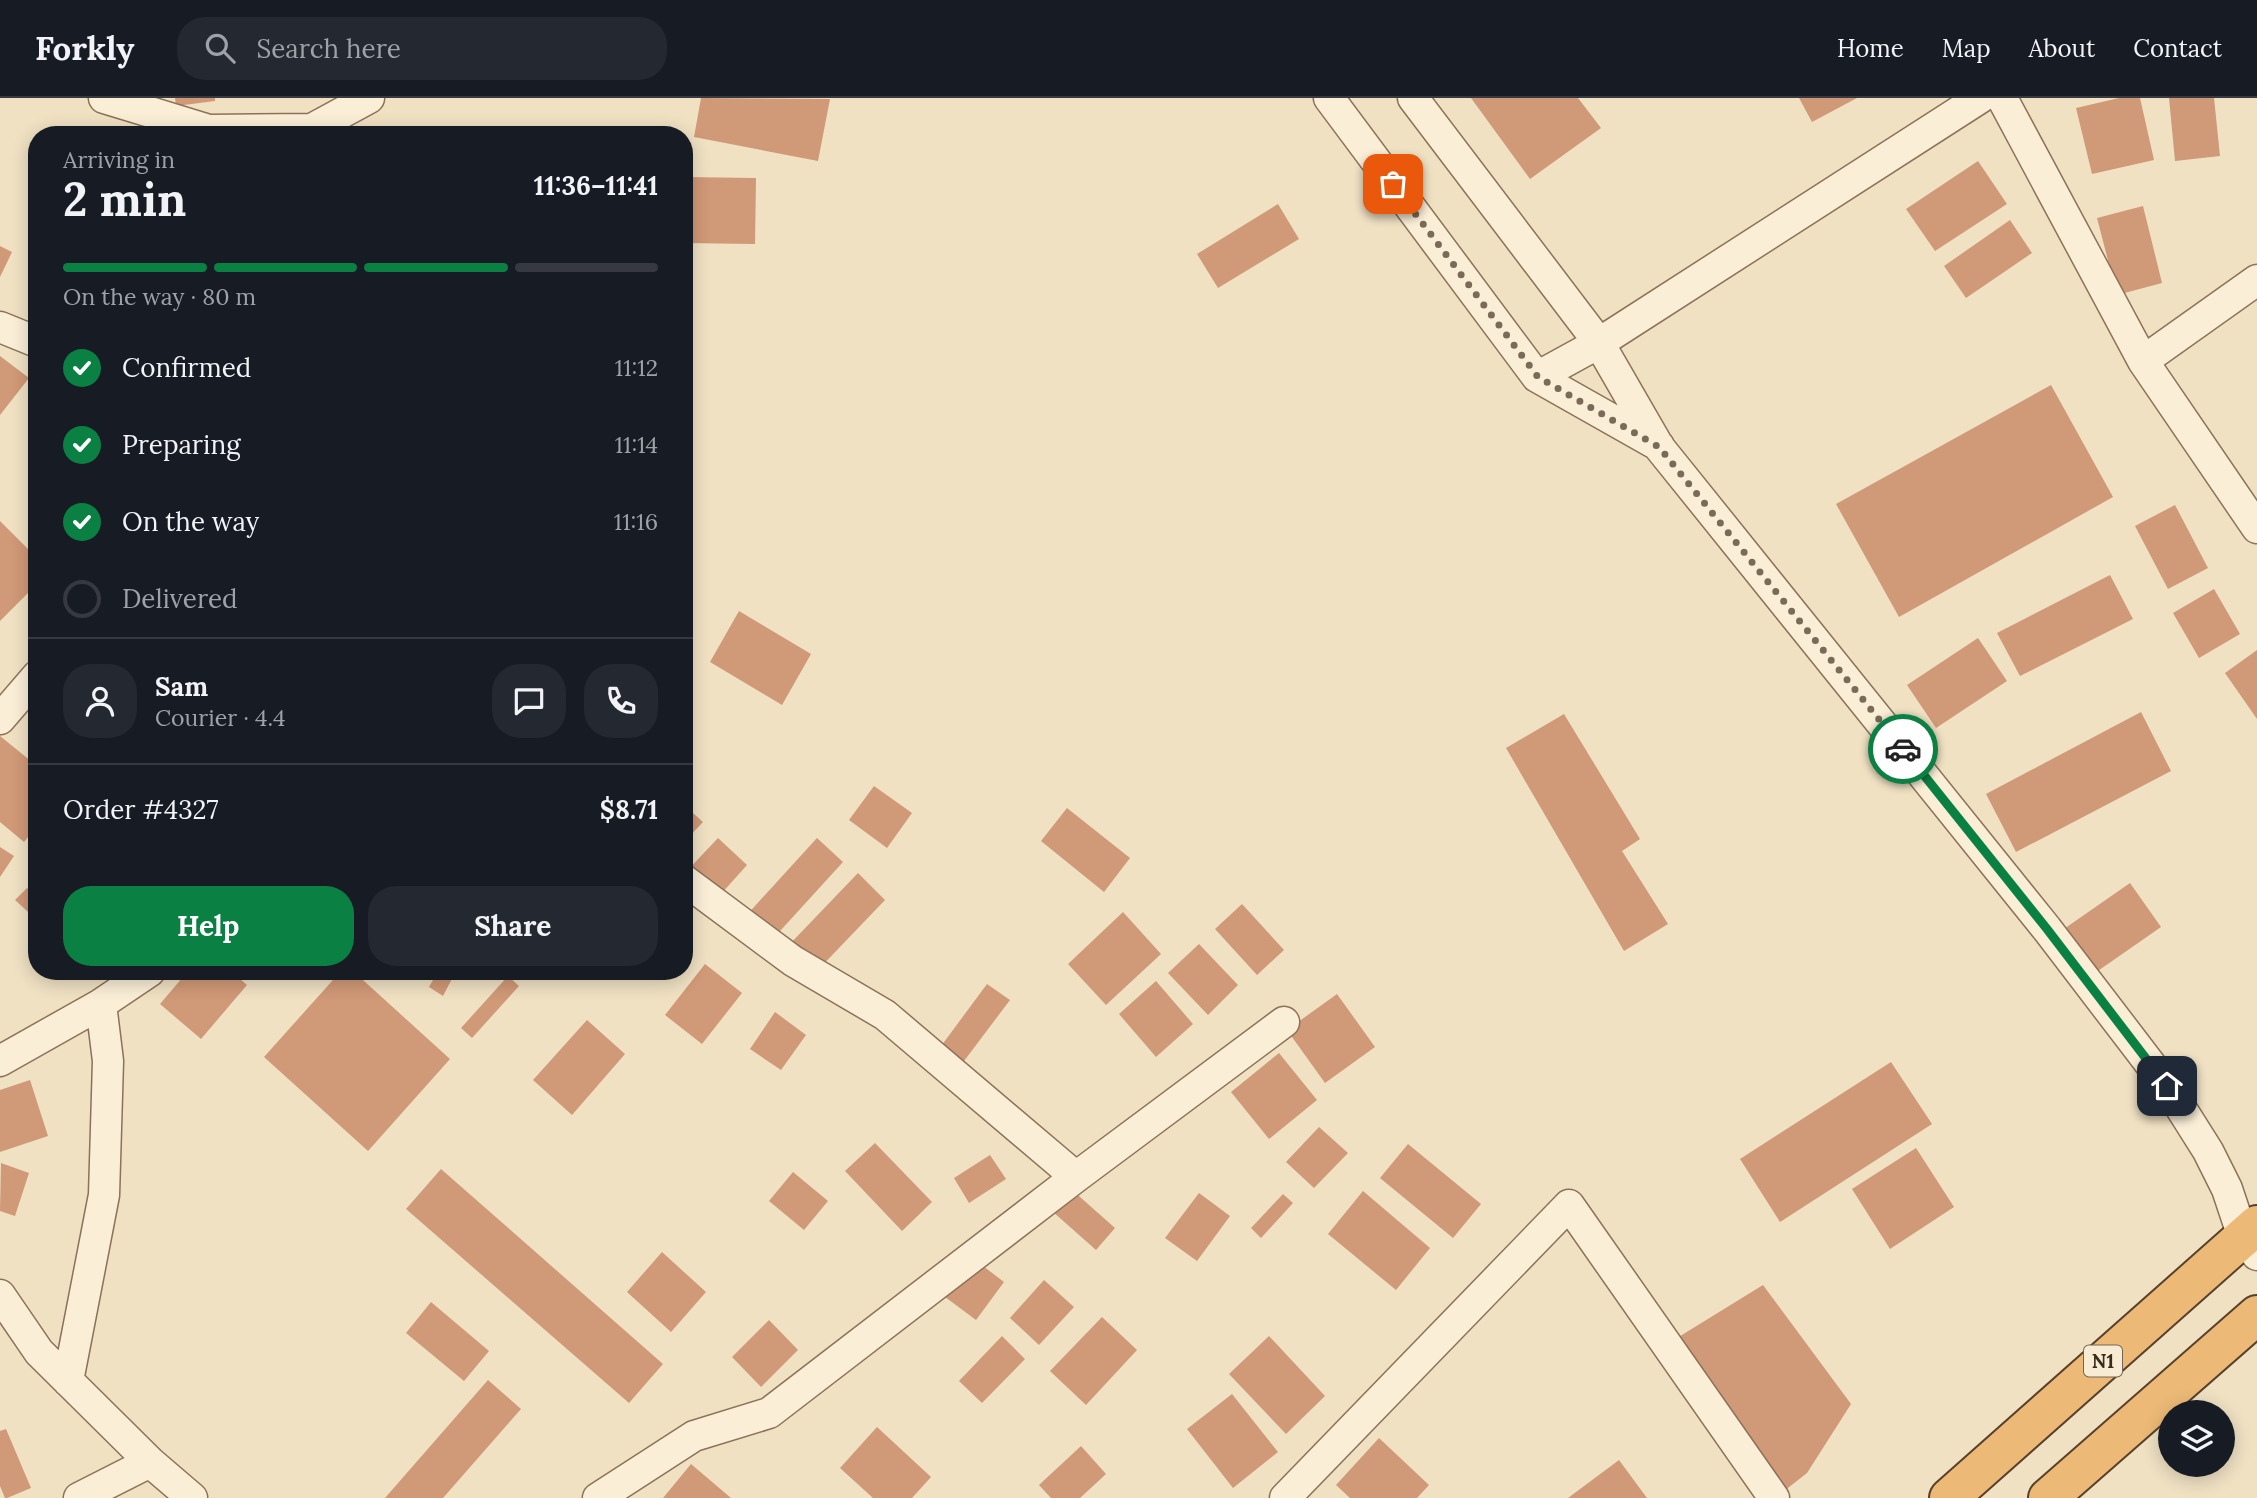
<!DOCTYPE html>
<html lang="en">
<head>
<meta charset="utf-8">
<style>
	body { margin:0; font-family:Lora,serif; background:#242831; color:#f1f3f6; height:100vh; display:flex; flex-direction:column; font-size:26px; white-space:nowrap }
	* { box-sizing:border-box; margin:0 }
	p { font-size:23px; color:#9ea1a6 }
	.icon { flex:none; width:38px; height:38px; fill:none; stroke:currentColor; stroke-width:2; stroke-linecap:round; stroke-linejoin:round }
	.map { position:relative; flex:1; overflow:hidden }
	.drawer { position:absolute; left:28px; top:28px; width:665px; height:854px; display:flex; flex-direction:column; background:#171b24; border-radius:28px; box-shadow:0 4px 18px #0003 }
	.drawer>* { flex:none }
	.buttons { position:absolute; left:2158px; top:1302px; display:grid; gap:14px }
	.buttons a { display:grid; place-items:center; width:77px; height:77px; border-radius:50%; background:#171b24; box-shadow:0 4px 18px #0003; font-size:35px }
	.pin { position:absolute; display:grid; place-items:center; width:60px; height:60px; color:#fff; margin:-30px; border-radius:14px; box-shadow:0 4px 10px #0006 }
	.courier { position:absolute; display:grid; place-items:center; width:70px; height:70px; margin:-35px; border:5px solid #0b8043; border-radius:50%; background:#fff; color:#222; box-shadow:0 2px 9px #0007 }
	.summary em { font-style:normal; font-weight:700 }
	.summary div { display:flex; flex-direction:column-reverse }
	.summary { display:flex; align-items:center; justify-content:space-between; height:119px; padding:0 35px }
	h1 { font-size:46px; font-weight:700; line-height:52px }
	.bar { display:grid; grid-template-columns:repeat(4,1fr); gap:10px 7px; align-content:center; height:84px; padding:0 35px }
	.bar i { height:9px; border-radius:5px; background:#363941 }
	.bar .current { background:#0b8043 }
	.bar p { grid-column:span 4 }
	.line { display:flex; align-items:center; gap:18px; padding:0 35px; border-top:2px solid #363941 }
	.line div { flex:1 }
	.round { display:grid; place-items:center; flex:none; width:74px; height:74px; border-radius:28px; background:#242831 }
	ol { padding:0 35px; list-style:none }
	li { display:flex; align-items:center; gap:21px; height:77px }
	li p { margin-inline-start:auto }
	li .icon { padding:7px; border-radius:50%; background:#0b8043; color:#fff; stroke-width:4 }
	li:last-child { color:#9ea1a6 }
	li i { width:38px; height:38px; border:4px solid #363941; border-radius:50% }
	.cta { display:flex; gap:14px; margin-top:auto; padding:14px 35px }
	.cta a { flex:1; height:80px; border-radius:28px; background:#0b8043; color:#fff; font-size:28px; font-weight:700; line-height:80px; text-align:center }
	.cta a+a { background:#242831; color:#f1f3f6 }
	header { display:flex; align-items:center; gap:42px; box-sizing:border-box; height:98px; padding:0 35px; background:#171b24; border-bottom:2px solid #363941 }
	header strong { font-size:33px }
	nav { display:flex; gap:38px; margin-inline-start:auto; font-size:24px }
	.search { width:490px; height:63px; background:#242831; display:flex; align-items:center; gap:18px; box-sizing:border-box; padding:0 24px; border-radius:28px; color:#9ea1a6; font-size:26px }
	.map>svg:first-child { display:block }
	.building { fill:#d09977 }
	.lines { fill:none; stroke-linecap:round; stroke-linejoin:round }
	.minor-casing { stroke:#8b7259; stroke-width:33 }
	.trunk-casing { stroke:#59402d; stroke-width:42 }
	.minor { stroke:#faeed7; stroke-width:30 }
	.trunk { stroke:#ecba76; stroke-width:38 }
	.done { stroke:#7a6b58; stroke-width:7; stroke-dasharray:0 12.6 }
	.route { stroke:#0b8043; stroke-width:9 }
	.labels { text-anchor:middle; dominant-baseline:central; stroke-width:5; stroke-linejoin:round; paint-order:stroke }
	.shield { fill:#f7ebd3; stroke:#736554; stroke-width:2 }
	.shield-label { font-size:19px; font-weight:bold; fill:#3a2b1e }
</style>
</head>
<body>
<header>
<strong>Forkly</strong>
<div class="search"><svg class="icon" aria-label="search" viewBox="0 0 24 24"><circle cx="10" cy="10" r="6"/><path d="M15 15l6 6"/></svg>Search here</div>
<nav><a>Home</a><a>Map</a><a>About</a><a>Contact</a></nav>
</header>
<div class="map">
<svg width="2257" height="1400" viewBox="0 0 2257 1400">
	<rect width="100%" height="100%" fill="#f0e1c3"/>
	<path class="building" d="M175 0H215V3L176 8Z
		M701 0 830 1 818 63 694 39Z
		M1471 0H1578L1601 30 1530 81Z
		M1799 0H1857L1812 24Z
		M2119 0H2140L2154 62 2092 76 2076 10Z
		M2169 0H2214L2220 58 2175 63Z
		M1978 63 2007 106 1935 153 1906 111Z
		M684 79 756 80 755 146 684 145Z
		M1278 106 1299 141 1218 190 1197 156Z
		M2143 108 2162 185 2117 197 2097 120Z
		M2010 122 2032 155 1966 200 1944 168Z
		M0 148 12 154 0 179Z
		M0 258 29 280 0 317Z
		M2051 287 2113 399 1899 519 1836 406Z
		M2175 407 2208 470 2168 491 2135 428Z
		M0 423 37 460V486L0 523Z
		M2110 477 2133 521 2020 578 1997 535Z
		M2214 491 2240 536 2199 560 2173 515Z
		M739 513 811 556 782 607 710 564Z
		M1978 540 2007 583 1936 630 1907 587Z
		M2257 552V621L2225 575Z
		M2141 614 2171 673 2016 754 1986 696Z
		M1564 616 1640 741 1622 753 1668 826 1624 853 1506 650Z
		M0 638 37 668V728L24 744 0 724Z
		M874 688 912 715 887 750 849 722Z
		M684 707 703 724 684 744Z
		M1067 710 1130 760 1104 794 1041 743Z
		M718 740 747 767 703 816 684 799V776Z
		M817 740 843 764 770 844 744 820Z
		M0 749 14 758 0 779Z
		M858 775 885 802 815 875 787 849Z
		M2130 785 2161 829 2092 877 2061 833Z
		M27 790 37 799V822L15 802Z
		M1242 806 1284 852 1257 877 1215 831Z
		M1123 814 1161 856 1106 907 1068 866Z
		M1199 846 1238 887 1208 917 1168 875Z
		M705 866 742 895 702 946 665 917Z
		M188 873H231L247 887 201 941 160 906Z
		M341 873H353L450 961 368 1053 264 959Z
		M438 873H456L443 898 429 889Z
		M508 878 519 888 472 940 461 930Z
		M1156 883 1193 926 1156 959 1119 916Z
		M987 886 1010 902 955 975 933 959Z
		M1337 896 1375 949 1325 985 1287 932Z
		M775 914 806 937 781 972 750 951Z
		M587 922 625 956 572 1017 533 982Z
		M1279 955 1317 1002 1269 1041 1231 994Z
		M1891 964 1932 1026 1780 1124 1740 1061Z
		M30 982 48 1038 0 1054V992Z
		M1319 1029 1348 1055 1314 1090 1286 1064Z
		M875 1045 932 1104 902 1133 845 1073Z
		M1408 1046 1481 1106 1453 1140 1380 1080Z
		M1916 1050 1954 1109 1890 1151 1852 1091Z
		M990 1057 1006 1081 969 1105 954 1080Z
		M1 1065 29 1075 15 1118 0 1113Z
		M441 1071 663 1266 629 1305 406 1111Z
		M793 1074 828 1103 804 1132 769 1103Z
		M1071 1091 1115 1130 1096 1152 1052 1113Z
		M1363 1093 1430 1150 1396 1192 1328 1136Z
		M1199 1095 1230 1118 1197 1163 1165 1140Z
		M1283 1096 1293 1105 1261 1140 1251 1130Z
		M662 1154 706 1194 671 1234 627 1194Z
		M966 1155 1004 1184 976 1222 937 1193Z
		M1044 1182 1074 1209 1039 1247 1010 1220Z
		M1763 1187 1851 1306 1807 1375 1775 1400 1664 1248Z
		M431 1204 489 1253 464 1283 406 1235Z
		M1102 1219 1137 1252 1086 1307 1050 1273Z
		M769 1222 798 1252 761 1289 732 1259Z
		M1002 1238 1025 1261 982 1305 959 1283Z
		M1269 1238 1325 1298 1286 1336 1229 1276Z
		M488 1282 521 1311 443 1400H385Z
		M1232 1296 1278 1354 1233 1390 1187 1331Z
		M877 1329 931 1379 912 1400H873L840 1370Z
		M6 1331 31 1390 7 1400H5L0 1388V1333Z
		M1379 1340 1429 1387 1417 1400H1350L1336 1387Z
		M1081 1348 1106 1376 1080 1400H1051L1039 1387Z
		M1619 1362 1647 1400H1568Z
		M691 1366 731 1400H663Z"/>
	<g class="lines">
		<g class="minor-casing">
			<path id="minor" d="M104 0 209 32 312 31 369 0
				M1329 0 1537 279 1659 348
				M1413 0 1599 245 1659 349 2047 831 2167 988 2208 1053 2227 1091 2243 1139 2257 1157
				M2002 0 2143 263
				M2257 182 2143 263 2257 430
				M0 229 37 244
				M1537 279 1599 245 1980 0
				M0 621 37 578
				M684 782 793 863 885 917 1076 1079
				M0 963 101 906 150 873
				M0 1197 39 1254 150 1364 192 1400
				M68 1283 104 1097 108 963 101 906
				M79 1400 150 1364
				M598 1400 694 1338 769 1315 1076 1079 1284 924
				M1285 1400 1569 1107 1774 1400"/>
		</g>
		<g class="trunk-casing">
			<path id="trunk" d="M1949 1400 2257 1127
				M2048 1400 2257 1217"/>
		</g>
		<use href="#minor" class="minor"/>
		<use href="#trunk" class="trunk"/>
	</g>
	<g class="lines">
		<path class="done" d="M1393 86 1538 279 1659 349 1903 651"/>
		<path class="route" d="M1903 651 2047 831 2167 988"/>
	</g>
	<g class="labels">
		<rect class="shield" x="2084" y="1247.5" width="38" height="31" rx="5"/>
		<g class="shield-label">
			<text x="2103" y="1263">N1</text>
		</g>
	</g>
</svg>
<div class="buttons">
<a><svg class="icon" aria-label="layers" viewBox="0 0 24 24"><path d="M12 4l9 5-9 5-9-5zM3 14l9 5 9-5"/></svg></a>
</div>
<div class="pin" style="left:1393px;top:86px;background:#ea580c"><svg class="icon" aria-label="bag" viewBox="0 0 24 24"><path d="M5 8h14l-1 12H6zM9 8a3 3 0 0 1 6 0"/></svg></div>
<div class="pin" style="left:2167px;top:988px;background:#1f2937"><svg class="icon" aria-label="home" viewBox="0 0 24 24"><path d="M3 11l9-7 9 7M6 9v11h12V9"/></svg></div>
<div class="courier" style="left:1903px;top:651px"><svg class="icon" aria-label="car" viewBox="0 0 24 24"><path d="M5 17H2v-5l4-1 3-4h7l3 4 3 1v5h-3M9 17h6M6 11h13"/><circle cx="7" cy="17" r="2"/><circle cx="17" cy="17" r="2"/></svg></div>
<section class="drawer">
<div class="summary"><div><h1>2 min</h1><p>Arriving in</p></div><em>11:36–11:41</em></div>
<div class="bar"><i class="current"></i><i class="current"></i><i class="current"></i><i></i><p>On the way · 80 m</p></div>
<ol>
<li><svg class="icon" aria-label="check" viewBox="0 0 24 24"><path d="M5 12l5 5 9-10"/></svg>Confirmed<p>11:12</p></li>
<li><svg class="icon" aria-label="check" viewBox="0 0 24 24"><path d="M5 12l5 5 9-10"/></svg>Preparing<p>11:14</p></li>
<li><svg class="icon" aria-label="check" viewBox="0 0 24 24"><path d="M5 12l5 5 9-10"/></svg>On the way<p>11:16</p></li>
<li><i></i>Delivered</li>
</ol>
<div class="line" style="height:126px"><a class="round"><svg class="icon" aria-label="person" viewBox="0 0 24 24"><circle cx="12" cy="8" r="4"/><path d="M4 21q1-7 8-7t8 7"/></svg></a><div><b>Sam</b><p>Courier · 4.4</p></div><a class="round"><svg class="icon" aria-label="chat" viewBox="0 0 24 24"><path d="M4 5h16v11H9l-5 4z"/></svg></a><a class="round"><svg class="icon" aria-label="phone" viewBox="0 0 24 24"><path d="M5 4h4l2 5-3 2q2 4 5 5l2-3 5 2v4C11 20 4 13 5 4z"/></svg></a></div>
<div class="line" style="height:91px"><div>Order #4327</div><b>$8.71</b></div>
<div class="cta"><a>Help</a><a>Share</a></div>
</section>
</div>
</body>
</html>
